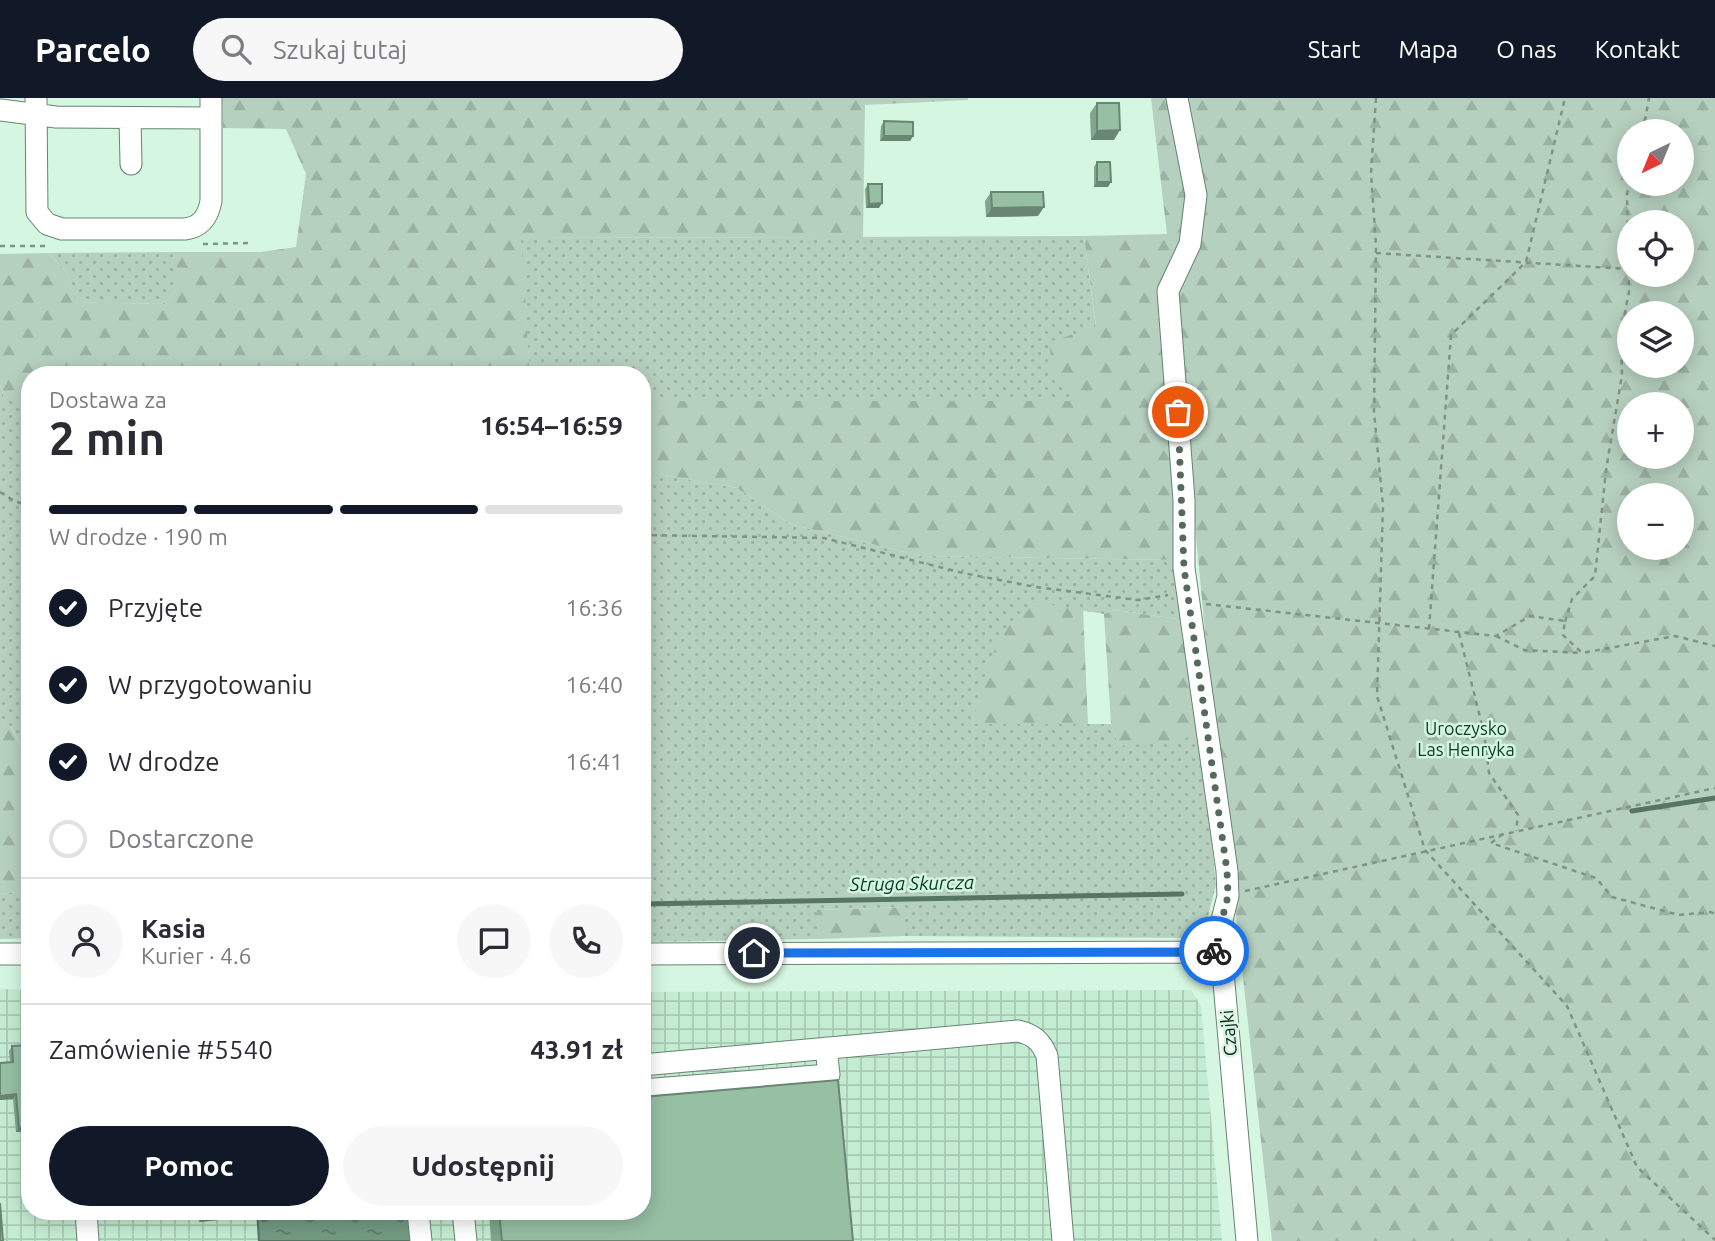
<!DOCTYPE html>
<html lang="pl">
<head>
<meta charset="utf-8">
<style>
	body { margin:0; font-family:Ubuntu,sans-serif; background:#f7f7f7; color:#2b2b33; height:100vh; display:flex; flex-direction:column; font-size:26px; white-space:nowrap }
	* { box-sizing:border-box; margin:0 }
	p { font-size:23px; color:#7c7c81 }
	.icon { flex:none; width:38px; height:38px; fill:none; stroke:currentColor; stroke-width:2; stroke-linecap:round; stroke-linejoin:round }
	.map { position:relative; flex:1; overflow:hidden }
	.details { position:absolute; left:21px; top:268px; width:630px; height:854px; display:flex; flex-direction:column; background:#fff; border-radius:28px; box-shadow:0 4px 18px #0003 }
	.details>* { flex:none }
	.needle { width:46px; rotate:223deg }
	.controls { position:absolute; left:1617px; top:21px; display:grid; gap:14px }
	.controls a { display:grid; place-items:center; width:77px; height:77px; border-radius:50%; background:#fff; box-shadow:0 4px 18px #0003; font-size:35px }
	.pin { position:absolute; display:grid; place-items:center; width:60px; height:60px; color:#fff; margin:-30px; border:4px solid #fff; border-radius:50%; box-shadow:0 2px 7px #0007 }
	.courier { position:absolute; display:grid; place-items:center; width:70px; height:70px; margin:-35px; border:5px solid #1a73e8; border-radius:50%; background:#fff; color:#222; box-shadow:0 2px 9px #0007 }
	.overview em { font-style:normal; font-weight:700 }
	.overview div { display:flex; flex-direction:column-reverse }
	.overview { display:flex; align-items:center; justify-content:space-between; height:119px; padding:0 28px }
	h1 { font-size:46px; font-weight:700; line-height:52px }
	.bar { display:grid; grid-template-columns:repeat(4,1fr); gap:10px 7px; align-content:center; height:84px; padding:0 28px }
	.bar i { height:9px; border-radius:5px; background:#e1e1e2 }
	.bar .selected { background:#111827 }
	.bar p { grid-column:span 4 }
	.line { display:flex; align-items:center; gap:18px; padding:0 28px; border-top:2px solid #e1e1e2 }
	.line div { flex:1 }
	.round { display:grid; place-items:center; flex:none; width:74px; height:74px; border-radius:37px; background:#f7f7f7 }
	ol { padding:0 28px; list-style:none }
	li { display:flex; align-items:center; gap:21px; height:77px }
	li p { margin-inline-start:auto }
	li .icon { padding:7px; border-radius:50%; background:#111827; color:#fff; stroke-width:4 }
	li:last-child { color:#7c7c81 }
	li i { width:38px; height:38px; border:4px solid #e1e1e2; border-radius:50% }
	.cta { display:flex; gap:14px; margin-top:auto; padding:14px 28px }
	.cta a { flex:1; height:80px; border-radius:42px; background:#111827; color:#fff; font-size:28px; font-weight:700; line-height:80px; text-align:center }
	.cta a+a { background:#f7f7f7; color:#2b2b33 }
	header { display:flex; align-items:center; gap:42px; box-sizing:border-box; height:98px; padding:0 35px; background:#111827; color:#fff }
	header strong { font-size:33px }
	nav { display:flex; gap:38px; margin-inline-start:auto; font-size:24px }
	.search { width:490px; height:63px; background:#f7f7f7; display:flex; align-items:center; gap:18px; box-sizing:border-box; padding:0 24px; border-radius:38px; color:#7c7c81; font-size:26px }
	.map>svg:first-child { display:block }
	.industrial { fill:url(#industrial-grid) }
	.grass { fill:url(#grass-dots) }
	.forest { fill:url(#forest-firs); fill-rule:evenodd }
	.water { fill:url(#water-ripples); stroke:#567562; stroke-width:2 }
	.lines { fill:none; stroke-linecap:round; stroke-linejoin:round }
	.stream { stroke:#567562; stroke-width:5 }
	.minor-casing { stroke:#668471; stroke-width:23 }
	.path { stroke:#7e9586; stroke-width:2.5; stroke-dasharray:5 5; stroke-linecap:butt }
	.minor { stroke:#fff; stroke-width:21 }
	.wall { fill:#81a48d }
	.shaded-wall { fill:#698673 }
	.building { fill:#96bfa4; stroke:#698673; stroke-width:2 }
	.done { stroke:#56695d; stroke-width:7; stroke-dasharray:0 12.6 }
	.route { stroke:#1a73e8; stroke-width:9 }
	.labels { text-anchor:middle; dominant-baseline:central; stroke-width:5; stroke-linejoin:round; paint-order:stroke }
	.park-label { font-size:18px; fill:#0b3f25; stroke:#d5f6e0 }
	.street-label { font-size:18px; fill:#111d16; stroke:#d5f6e0 }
	.water-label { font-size:19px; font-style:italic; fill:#053b21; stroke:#d5f6e0 }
</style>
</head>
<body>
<header>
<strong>Parcelo</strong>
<div class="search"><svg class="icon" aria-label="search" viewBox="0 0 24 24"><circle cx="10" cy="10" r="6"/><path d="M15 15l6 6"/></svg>Szukaj tutaj</div>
<nav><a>Start</a><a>Mapa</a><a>O nas</a><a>Kontakt</a></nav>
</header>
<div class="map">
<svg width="1715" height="1143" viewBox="0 0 1715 1143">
	<defs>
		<pattern id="industrial-grid" width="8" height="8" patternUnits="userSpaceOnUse" patternTransform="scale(1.75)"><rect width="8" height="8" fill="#c4ecd2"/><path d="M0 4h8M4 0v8" fill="none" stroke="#a7cab4"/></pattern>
		<pattern id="grass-dots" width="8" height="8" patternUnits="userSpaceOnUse" patternTransform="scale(1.75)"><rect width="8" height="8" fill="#b6d0bf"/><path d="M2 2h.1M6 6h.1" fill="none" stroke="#9bb2a3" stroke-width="1.8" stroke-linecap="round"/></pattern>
		<pattern id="forest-firs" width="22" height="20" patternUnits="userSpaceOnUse" patternTransform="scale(1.75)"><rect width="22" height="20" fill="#b6d0bf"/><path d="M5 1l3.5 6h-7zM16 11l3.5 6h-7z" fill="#9bb2a3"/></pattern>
		<pattern id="water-ripples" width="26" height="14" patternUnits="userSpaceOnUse" patternTransform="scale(1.75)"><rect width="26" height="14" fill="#739b82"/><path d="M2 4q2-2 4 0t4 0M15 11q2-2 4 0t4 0" fill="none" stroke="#5d7e69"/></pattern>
	</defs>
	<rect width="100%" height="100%" fill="#d5f6e0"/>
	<path class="industrial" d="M0 891 30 892V1113H642V894L1191 892 1201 908 1222 1143H0Z"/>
	<path class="grass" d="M1084 138 1096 230 1077 303H642V276H530L520 140Z
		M177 154V190L165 206 75 204 67 175 49 155Z
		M0 286 4 300H30V667L11 628 0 629Z
		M642 373 737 390 790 426 921 458 1175 462 1185 522 1115 512 1104 516 1036 505 1003 534 972 626H1111L1119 648 1200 632 1216 787 1207 822 1193 840 905 838 903 809 818 812V841L642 844Z
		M30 786V840L0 841V796L26 793Z"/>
	<path class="forest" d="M222 0H968V2L865 7 863 139 521 140 530 276H30V300H4L0 286V156L49 155 67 175 76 204 165 206 177 190V154H261L296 149 306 76 286 31 223 30Z
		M1151 0H1715V1143H1272L1206 543 1171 177 1178 416 1175 462 921 458 790 426 737 390 642 373V303H1076L1053 275 1049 244 1096 229 1084 138 1167 136ZM1629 33H1682V86H1629ZM1629 124H1682V177H1629ZM1629 215H1682V268H1629ZM1629 306H1682V359H1629ZM1629 397H1682V450H1629Z
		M1036 505 1083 511 1088 626H972L987 569 1003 533Z
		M1115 512 1185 522 1200 632 1181 643 1119 648 1111 626 1104 516Z
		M10 627 30 667V786L26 793 0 796V629Z
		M904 809 905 838 818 841 817 812Z"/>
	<path class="water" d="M257 1113H410L413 1143H259Z"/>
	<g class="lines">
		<path class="stream" d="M1632 713 1715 700
			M642 806 1182 796"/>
		<g class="minor-casing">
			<path id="minor" d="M36 0 37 114 47 126 62 131H185C201 129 208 119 211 103V0
				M1177 0 1196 97 1190 146 1168 193 1184 402V470L1227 773 1228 798 1213 858
				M0 12 56 19 211 20
				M130 20 131 66
				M0 856H30
				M642 856 1206 854 1221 867 1223 874 1247 1143
				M642 967 1018 933C1034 937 1041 943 1047 958L1063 1143
				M642 992 829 977 826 950
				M86 1113 88 1143
				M418 1113 421 1143
				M463 1113 466 1143"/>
		</g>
		<path class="path" d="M1376 0 1371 75 1376 148 1374 314 1383 408 1377 598 1425 752 1567 908 1637 1069 1715 1142
			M1643 33 1649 0
			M203 146 249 145
			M0 148H50
			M1376 155 1628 171
			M0 394 14 403 30 408
			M642 437 824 440 963 475 1036 489 1138 502 1168 497
			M1206 506 1496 538 1530 518 1565 523 1563 537 1582 555 1675 538 1715 548
			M1565 524 1572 501 1595 478 1606 372 1622 277 1621 234 1629 194 1627 95 1631 86
			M1429 531 1451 237 1526 164 1565 0
			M1459 535 1484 635 1489 675 1518 717 1516 733
			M1496 538 1524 552 1580 555
			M1503 736 1491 745 1596 780 1612 799 1679 817 1711 814 1715 816
			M1245 793 1715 690"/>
		<use href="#minor" class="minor"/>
	</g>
	<path class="wall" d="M1097 5 1114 42H1091L1090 15Z
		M884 23 913 38 910 43H880L881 28Z
		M1097 64 1108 89H1094V69Z
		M868 86 879 110H866L865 91Z
		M991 94 1038 118 986 119 985 103Z
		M12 948 30 1033 16 1034 13 1001 0 1002V965L10 964 9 953Z
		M199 1113H259V1114L256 1118 199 1124Z
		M489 1113H642L853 1143H491Z"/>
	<path class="shaded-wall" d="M1120 32 1114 42H1091L1097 33Z
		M884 38H913L910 43H880Z
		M1097 84H1111L1108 89H1094Z
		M882 105 879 110H866L869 106Z
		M1044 109 1038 118 986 119 992 110Z
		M16 996 13 1001 0 1002V998Z
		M30 1029V1033L16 1034 19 1030Z
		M259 1114 256 1118 199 1124 203 1119Z"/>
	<path class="building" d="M1097 5H1119L1120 32 1097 33Z
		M884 23 913 24V38H884Z
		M1097 64H1110L1111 84H1097Z
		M868 86H882V105L869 106Z
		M991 94H1043L1044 109 992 110Z
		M30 947V1029L19 1030 16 996 0 998V965L13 964 12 948Z
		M838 982 853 1143H502L499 1113H642V999Z
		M0 1105 3 1143H0Z
		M202 1113H259V1114L203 1119Z"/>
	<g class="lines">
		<path class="done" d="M1178 314 1184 470 1227 773 1228 798 1214 853"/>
		<path class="route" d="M754 855 1199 854 1213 858 1214 853"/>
	</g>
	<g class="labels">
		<g class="park-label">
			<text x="1466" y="630">Uroczysko<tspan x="1466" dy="21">Las Henryka</tspan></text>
		</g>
		<g class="street-label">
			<text transform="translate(1228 935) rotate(-95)">Czajki</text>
		</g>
		<g class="water-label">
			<text transform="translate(912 785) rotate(-1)">Struga Skurcza</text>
		</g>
	</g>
</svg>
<div class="controls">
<a><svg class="needle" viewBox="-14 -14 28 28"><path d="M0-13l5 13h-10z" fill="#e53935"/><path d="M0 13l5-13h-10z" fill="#7c7c81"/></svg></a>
<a><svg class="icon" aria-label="locate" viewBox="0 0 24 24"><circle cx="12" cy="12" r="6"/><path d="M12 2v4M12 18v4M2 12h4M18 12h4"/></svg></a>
<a><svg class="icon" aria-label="layers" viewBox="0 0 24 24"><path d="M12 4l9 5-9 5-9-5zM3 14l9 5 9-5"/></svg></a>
<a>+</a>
<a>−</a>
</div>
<div class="pin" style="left:1178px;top:314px;background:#ea580c"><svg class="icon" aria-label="bag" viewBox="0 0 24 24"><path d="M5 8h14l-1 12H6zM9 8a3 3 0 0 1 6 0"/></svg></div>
<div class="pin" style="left:754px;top:855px;background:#1f2937"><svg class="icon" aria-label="home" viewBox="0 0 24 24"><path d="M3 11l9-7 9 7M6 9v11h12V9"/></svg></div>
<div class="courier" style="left:1214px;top:853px"><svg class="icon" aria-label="bike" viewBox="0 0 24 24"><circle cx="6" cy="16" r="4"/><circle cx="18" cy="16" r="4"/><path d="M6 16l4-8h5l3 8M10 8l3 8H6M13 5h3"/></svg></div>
<section class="details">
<div class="overview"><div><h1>2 min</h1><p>Dostawa za</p></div><em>16:54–16:59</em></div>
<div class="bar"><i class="selected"></i><i class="selected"></i><i class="selected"></i><i></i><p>W drodze · 190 m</p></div>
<ol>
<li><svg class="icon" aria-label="check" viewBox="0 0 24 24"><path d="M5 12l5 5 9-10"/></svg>Przyjęte<p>16:36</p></li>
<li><svg class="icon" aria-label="check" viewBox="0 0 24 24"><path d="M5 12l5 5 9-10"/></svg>W przygotowaniu<p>16:40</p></li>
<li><svg class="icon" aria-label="check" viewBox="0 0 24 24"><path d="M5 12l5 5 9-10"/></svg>W drodze<p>16:41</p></li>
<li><i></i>Dostarczone</li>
</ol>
<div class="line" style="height:126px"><a class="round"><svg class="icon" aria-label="person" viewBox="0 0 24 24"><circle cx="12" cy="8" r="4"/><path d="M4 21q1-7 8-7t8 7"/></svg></a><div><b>Kasia</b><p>Kurier · 4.6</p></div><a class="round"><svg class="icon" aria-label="chat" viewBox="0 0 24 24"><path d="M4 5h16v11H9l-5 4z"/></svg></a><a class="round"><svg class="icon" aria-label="phone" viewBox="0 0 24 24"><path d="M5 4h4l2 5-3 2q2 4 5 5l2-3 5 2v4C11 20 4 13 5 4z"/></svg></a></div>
<div class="line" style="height:91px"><div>Zamówienie #5540</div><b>43.91 zł</b></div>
<div class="cta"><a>Pomoc</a><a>Udostępnij</a></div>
</section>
</div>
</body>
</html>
